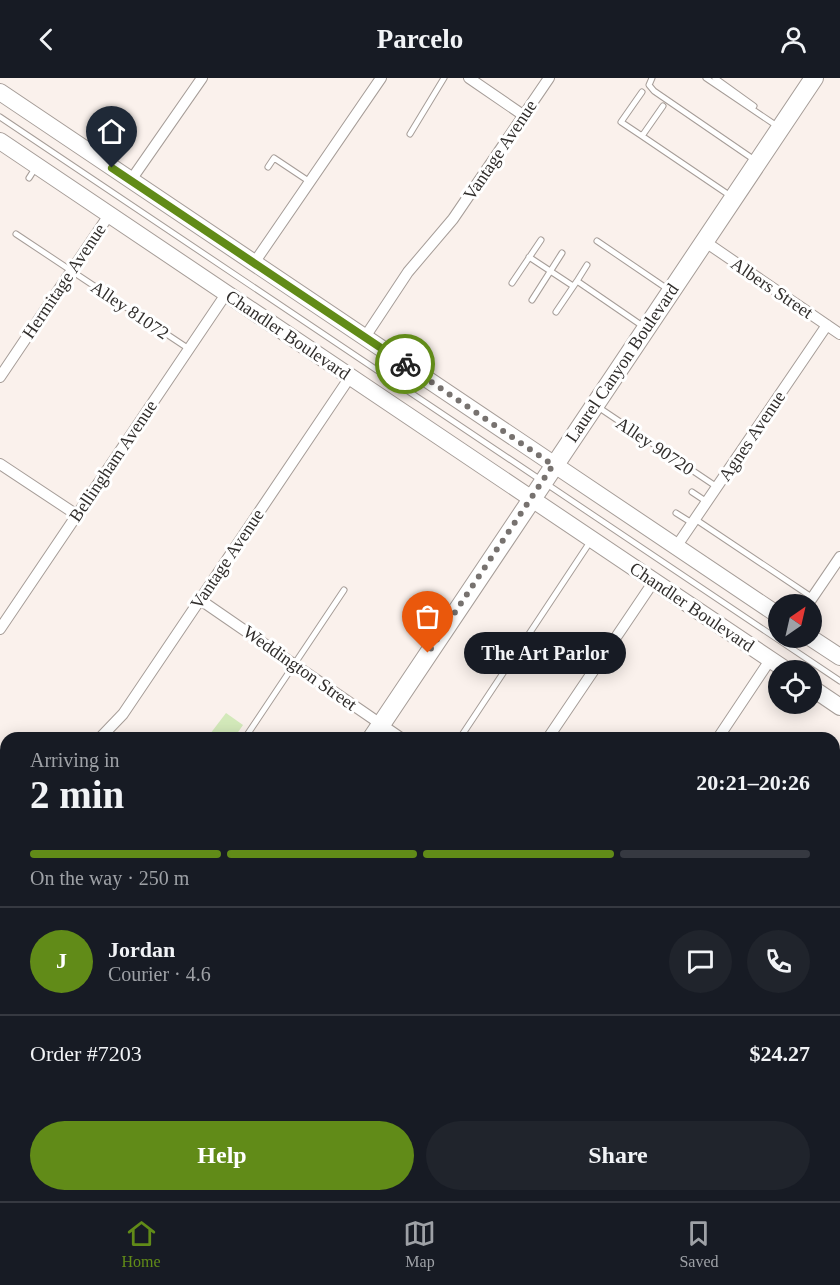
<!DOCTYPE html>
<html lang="en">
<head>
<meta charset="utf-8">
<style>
	body { margin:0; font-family:"Times New Roman",serif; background:#20242c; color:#f1f3f6; height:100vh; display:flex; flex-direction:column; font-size:22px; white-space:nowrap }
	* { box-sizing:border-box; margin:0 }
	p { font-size:20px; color:#9ea1a6 }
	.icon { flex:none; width:33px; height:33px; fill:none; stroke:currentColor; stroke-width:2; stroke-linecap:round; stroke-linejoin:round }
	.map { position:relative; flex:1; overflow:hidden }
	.details { position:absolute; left:0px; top:654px; width:840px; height:470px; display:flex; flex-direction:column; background:#171b24; border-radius:18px 18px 0 0; box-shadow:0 3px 15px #0003 }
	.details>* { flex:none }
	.needle { width:39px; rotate:34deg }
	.controls { position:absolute; left:768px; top:516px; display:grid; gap:12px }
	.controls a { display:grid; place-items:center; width:54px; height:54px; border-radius:50%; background:#171b24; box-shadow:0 3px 15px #0003; font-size:30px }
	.pin { position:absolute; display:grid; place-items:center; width:51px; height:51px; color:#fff; margin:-62px -26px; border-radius:50% 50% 50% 0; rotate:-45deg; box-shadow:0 0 6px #0007 }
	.pin .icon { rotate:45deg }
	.courier { position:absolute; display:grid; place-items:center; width:60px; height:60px; margin:-30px; border:4px solid #618b18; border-radius:50%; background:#fff; color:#222; box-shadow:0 2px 8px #0007 }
	.bubble { position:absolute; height:42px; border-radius:21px; background:#171b24; box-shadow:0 3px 15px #0003; font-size:20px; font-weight:600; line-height:42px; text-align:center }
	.head em { font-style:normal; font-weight:600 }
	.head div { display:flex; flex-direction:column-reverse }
	.head { display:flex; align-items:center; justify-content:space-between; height:102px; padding:0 30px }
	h1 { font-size:39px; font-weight:600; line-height:45px }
	.bar { display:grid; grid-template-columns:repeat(4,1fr); gap:9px 6px; align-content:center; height:72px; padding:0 30px }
	.bar i { height:8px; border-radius:4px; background:#363941 }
	.bar .active { background:#618b18 }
	.bar p { grid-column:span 4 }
	.line { display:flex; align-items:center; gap:15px; padding:0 30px; border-top:2px solid #363941 }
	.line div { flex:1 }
	.round { display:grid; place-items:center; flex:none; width:63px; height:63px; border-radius:32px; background:#20242c }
	.primary-button { display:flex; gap:12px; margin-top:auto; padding:12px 30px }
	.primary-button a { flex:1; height:69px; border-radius:36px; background:#618b18; color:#fff; font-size:24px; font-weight:600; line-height:69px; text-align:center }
	.primary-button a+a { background:#20242c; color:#f1f3f6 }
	header { display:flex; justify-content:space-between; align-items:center; height:78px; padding:0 30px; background:#171b24; font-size:27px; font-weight:600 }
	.menu { display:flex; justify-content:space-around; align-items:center; height:84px; border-top:2px solid #363941; background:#171b24; font-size:16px; color:#9ea1a6 }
	.menu a { display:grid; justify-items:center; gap:3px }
	.menu .active { color:#618b18 }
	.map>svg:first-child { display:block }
	.green { fill:#d3e9ba }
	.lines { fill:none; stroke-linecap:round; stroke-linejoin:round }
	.lane-casing { stroke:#a69d98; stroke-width:7 }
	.street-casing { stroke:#a69d98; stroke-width:12 }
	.secondary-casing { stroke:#a69d98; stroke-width:18 }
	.primary-casing { stroke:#a69d98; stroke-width:20 }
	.lane { stroke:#fff; stroke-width:5 }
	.street { stroke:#fff; stroke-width:10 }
	.secondary { stroke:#fff; stroke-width:16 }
	.primary { stroke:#fff; stroke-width:18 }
	.done { stroke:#77726f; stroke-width:6; stroke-dasharray:0 10.8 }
	.route { stroke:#618b18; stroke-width:8 }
	.labels { text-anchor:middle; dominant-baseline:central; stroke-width:6; stroke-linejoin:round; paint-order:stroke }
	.street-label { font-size:18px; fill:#312e2c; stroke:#fff }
</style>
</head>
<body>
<header><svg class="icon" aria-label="back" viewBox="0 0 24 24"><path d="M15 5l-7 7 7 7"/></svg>Parcelo<svg class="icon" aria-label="person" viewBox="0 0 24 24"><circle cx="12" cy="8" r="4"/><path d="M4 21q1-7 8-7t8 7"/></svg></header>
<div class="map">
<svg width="840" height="1123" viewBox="0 0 840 1123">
	<rect width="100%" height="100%" fill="#faf1ec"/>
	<path class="green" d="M226 635 243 647 234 660H207Z"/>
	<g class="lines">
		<g class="lane-casing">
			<path id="lane" d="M652 0 649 7 654 13 756 83
				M706 0 777 48
				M715 0 754 28
				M642 14 621 44 642 58
				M663 28 642 58 732 119
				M0 39 840 603
				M410 56 444 0
				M268 89 274 80 310 104
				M29 100 36 89
				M16 156 189 271
				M597 163 669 212
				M529 179 573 208
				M577 203 587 187
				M512 205 541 162
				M532 222 562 175
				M556 234 577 203 644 249
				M598 329 717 409
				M692 414 707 424
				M676 435 692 445
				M695 441 813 520
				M245 660 344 512
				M460 660 590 464
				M834 692 840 684
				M834 745 840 751
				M0 776 6 767
				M834 778 840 769
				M834 809 840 808
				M834 879 840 870
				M834 1065 840 1069
				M0 1074 6 1065
				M834 1098 836 1099
				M164 1123 168 1118"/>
		</g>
		<g class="street-casing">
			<path id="street" d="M469 0 523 37
				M131 102 202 0
				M704 163 840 256
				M254 185 381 0
				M365 259 408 194 453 141 549 0
				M0 299 109 137
				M0 386 77 437
				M676 469 827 247
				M199 521 401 660
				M808 526 840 479
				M0 551 226 216
				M100 660 123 636 350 299
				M548 660 654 503
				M718 660 770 582
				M0 914 6 919
				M834 952 840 956
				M834 1003 840 994
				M0 1087 6 1091
				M46 1118 54 1123
				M301 1118 309 1123
				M407 1123 410 1118
				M754 1123 758 1118"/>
		</g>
		<g class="secondary-casing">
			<path id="secondary" d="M0 14 778 537
				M0 63 786 592
				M811 560 840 579
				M812 610 840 629
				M0 737 6 741
				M565 1118 573 1123"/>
		</g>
		<g class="primary-casing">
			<path id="primary" d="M372 660 814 0
				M61 1123 64 1118"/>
		</g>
		<use href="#lane" class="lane"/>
		<use href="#street" class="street"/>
		<use href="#secondary" class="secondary"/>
		<use href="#primary" class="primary"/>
	</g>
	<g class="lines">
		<path class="done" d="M405 286 553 387 428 575"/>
		<path class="route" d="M112 90 405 286"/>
	</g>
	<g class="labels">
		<g class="street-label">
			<text transform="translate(500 72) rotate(-56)">Vantage Avenue</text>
			<text transform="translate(64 203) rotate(-56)">Hermitage Avenue</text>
			<text transform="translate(772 210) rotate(34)">Albers Street</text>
			<text transform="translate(130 232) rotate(34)">Alley 81072</text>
			<text transform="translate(288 257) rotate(34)">Chandler Boulevard</text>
			<text transform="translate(622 285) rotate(-56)">Laurel Canyon Boulevard</text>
			<text transform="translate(752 358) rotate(-56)">Agnes Avenue</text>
			<text transform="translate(655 368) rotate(34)">Alley 90720</text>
			<text transform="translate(113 383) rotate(-56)">Bellingham Avenue</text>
			<text transform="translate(227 481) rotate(-56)">Vantage Avenue</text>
			<text transform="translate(692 529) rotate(34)">Chandler Boulevard</text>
			<text transform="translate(300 590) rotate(35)">Weddington Street</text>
		</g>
	</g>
</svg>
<div class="controls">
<a><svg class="needle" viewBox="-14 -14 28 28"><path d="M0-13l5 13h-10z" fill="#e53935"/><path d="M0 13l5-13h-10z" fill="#9ea1a6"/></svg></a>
<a><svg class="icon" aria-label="locate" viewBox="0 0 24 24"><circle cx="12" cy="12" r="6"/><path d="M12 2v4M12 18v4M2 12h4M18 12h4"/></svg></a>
</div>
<div class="pin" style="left:428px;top:575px;background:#ea580c"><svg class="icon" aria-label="bag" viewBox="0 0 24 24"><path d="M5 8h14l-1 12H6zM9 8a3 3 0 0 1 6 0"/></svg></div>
<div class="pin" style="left:112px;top:90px;background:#1f2937"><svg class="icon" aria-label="home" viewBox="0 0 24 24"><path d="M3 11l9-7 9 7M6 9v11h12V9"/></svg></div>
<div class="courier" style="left:405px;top:286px"><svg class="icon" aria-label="bike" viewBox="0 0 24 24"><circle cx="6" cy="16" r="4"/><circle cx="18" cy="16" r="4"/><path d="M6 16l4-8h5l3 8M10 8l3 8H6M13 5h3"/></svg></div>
<div class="bubble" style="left:464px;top:554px;width:162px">The Art Parlor</div>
<section class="details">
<div class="head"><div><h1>2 min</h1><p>Arriving in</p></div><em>20:21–20:26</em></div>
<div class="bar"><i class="active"></i><i class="active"></i><i class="active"></i><i></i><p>On the way · 250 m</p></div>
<div class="line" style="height:108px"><b class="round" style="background:#618b18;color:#fff">J</b><div><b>Jordan</b><p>Courier · 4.6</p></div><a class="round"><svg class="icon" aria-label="chat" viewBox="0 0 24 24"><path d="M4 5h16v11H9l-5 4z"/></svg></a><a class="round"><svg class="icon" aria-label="phone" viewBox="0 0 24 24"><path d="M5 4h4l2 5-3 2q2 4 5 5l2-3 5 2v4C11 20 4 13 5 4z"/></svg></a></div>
<div class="line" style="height:78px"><div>Order #7203</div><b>$24.27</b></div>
<div class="primary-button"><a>Help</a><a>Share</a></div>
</section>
</div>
<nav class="menu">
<a class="active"><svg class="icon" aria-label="home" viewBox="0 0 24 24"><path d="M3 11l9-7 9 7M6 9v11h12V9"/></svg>Home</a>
<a><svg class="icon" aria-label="map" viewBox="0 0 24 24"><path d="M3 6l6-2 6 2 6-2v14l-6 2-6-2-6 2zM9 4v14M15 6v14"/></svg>Map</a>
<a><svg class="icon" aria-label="saved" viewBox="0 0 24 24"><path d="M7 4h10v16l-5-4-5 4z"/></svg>Saved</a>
</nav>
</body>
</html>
